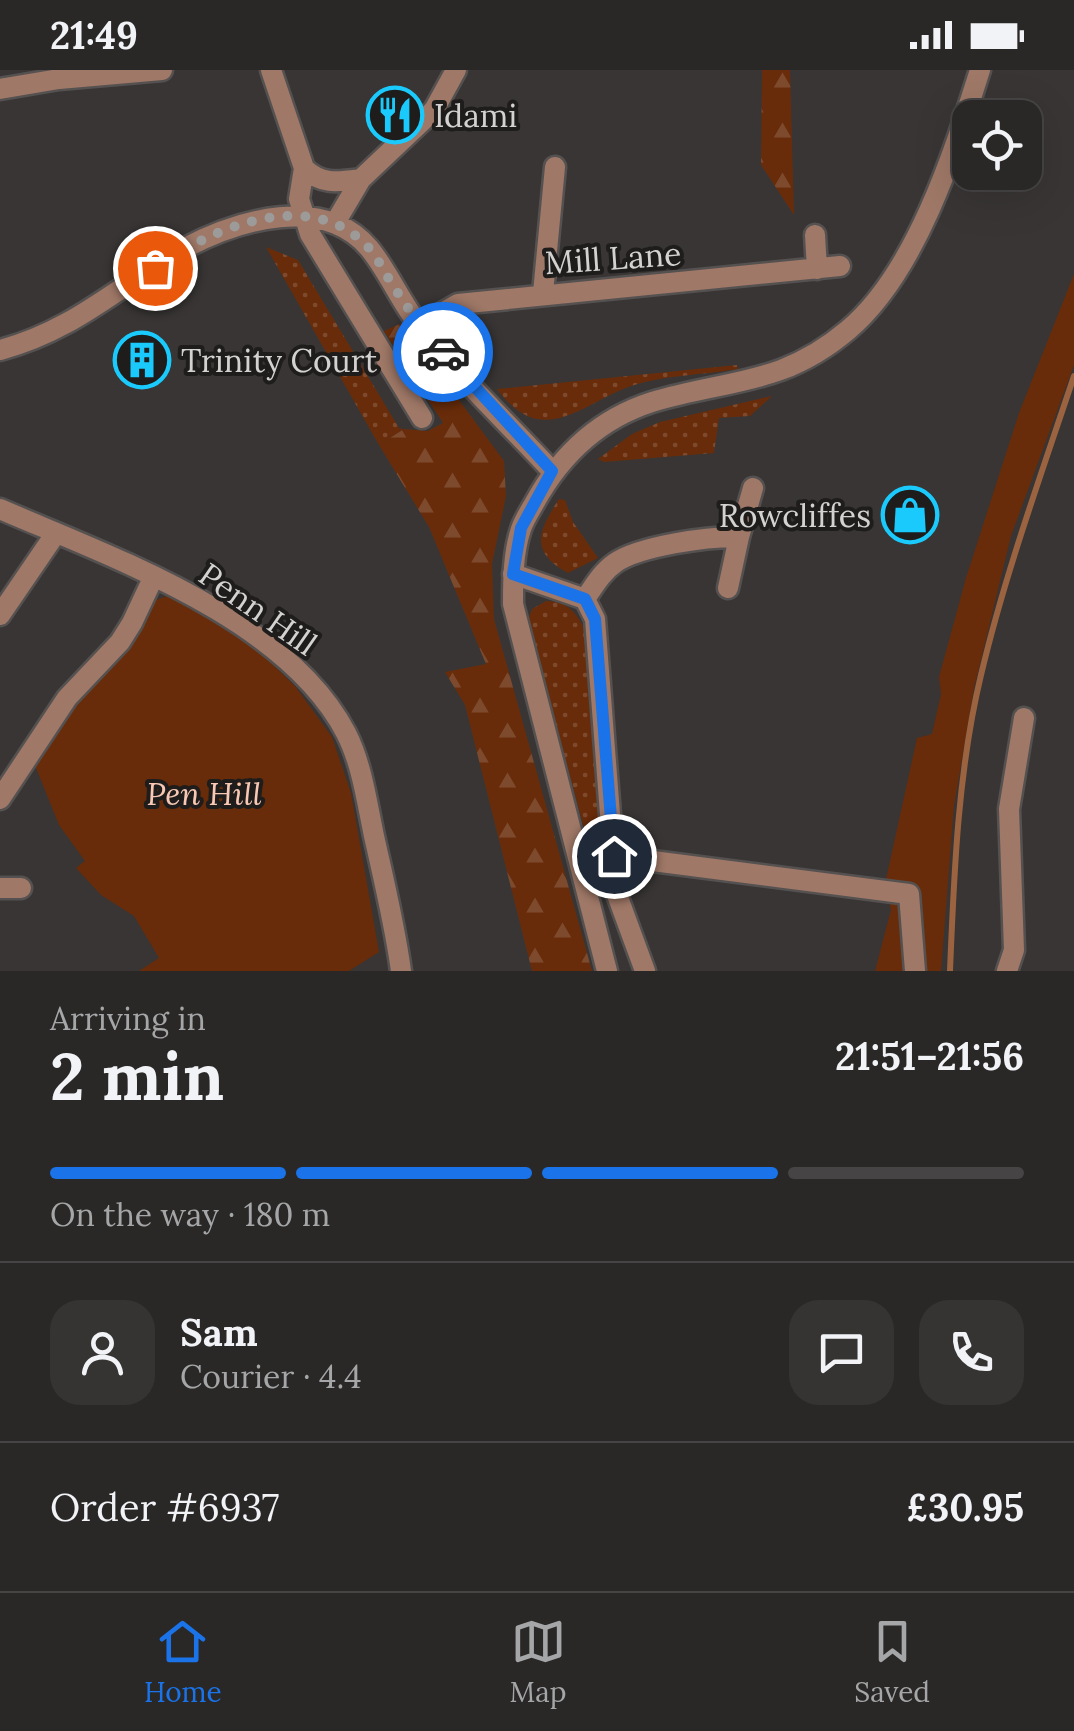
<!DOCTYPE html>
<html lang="en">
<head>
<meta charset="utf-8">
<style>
	body { margin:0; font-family:Lora,serif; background:#363433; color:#f1f3f6; height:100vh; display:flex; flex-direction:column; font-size:38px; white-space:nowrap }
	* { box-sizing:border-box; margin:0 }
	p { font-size:32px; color:#a5a6a7 }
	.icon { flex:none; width:55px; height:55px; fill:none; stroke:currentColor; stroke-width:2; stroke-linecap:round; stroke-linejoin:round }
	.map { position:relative; height:901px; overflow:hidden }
	.panel { display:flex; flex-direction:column; background:#2a2827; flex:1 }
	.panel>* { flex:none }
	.fabs { position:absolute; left:952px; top:30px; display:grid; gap:20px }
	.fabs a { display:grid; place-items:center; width:90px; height:90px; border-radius:20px; background:#2a2827; box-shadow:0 10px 40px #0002,0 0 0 2px #464444; font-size:50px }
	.pin { position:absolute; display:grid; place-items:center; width:85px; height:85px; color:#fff; margin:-42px; border:5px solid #fff; border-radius:50%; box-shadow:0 2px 10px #0007 }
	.courier { position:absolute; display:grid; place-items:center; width:100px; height:100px; margin:-50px; border:8px solid #1a73e8; border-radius:50%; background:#fff; color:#222; box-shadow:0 2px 12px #0007 }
	.head em { font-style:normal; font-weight:800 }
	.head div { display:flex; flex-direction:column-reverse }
	.head { display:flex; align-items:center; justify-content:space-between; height:170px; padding:0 50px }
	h1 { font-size:65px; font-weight:800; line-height:75px }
	.bar { display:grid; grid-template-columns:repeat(4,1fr); gap:15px 10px; align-content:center; height:120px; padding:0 50px }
	.bar i { height:12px; border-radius:8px; background:#464444 }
	.bar .active { background:#1a73e8 }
	.bar p { grid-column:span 4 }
	.line { display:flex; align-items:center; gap:25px; padding:0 50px; border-top:2px solid #464444 }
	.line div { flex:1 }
	.round { display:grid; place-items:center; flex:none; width:105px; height:105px; border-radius:30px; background:#363433 }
	.status { display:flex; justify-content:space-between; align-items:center; height:70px; padding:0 50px; background:#2a2827; direction:ltr }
	.status svg { height:28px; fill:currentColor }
	.dock { display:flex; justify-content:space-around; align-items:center; height:140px; border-top:2px solid #464444; background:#2a2827; font-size:28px; color:#a5a6a7 }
	.dock a { display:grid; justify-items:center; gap:5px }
	.dock .active { color:#1a73e8 }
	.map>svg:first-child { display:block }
	.grass { fill:url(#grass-dots) }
	.forest { fill:url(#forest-firs) }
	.park { fill:#692c0a }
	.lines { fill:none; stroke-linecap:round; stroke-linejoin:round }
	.stream { stroke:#9b633f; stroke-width:6 }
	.minor-casing { stroke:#545150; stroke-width:25 }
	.tertiary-casing { stroke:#545150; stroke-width:25 }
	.minor { stroke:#9f7867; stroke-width:20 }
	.tertiary { stroke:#9f7867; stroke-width:20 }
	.done { stroke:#9d9b9a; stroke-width:10; stroke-dasharray:0 18 }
	.route { stroke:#1a73e8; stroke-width:12 }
	.labels { text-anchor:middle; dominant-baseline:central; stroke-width:8; stroke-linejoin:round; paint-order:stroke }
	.poi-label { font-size:32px; fill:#d4d2d1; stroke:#1e1d1c; text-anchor:start }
	.street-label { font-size:32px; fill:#d4d2d1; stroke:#1e1d1c }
	.park-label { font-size:32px; font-style:italic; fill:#f8c8b4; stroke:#1e1d1c }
</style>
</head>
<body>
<div class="status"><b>21:49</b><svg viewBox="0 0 49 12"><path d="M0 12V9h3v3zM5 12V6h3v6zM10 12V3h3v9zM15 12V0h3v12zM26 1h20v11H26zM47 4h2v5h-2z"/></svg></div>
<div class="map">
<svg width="1074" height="901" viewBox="0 0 1074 901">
	<defs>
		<pattern id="grass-dots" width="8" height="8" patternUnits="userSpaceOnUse" patternTransform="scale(2.5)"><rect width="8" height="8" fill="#692c0a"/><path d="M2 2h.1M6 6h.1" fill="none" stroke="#7e4a2d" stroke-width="1.8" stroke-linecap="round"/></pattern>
		<pattern id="forest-firs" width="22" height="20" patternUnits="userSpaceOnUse" patternTransform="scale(2.5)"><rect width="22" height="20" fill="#692c0a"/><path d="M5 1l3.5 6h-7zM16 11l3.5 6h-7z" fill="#7e4a2d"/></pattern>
	</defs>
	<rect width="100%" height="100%" fill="#383534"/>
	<path class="grass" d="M266 177 298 190 399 358 404 359 379 375Z
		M737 295 738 299C703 305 665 305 631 316 579 335 542 380 497 319Z
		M772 326 750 346 719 348 714 383 604 392 598 389 632 364 660 352Z
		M559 429 565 430 573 452 598 488 568 503C528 481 539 460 559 429Z
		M546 531C569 532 576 542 586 562L611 822 602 825 528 550 532 539Z"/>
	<path class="forest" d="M762 0H790L794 145 761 95Z
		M402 253 504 391 506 426 492 494 494 549 592 901H532L465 635 445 602 486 594 429 457 379 375 404 359 428 361 443 353 384 261Z"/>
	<path class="park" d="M1074 204V295L1011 466 974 618 954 736 941 901H875L891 840 885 814 917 668 932 664 941 624 939 607 966 508 1019 343Z
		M173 524 243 566 295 616 332 667 351 723 379 882 349 901H139L159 888 134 846 101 825 76 798 85 791 59 755 32 688 153 531Z"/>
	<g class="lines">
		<path class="stream" d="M950 901C954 803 958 700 981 605 1005 504 1041 405 1074 306"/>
		<g class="minor-casing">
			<path id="minor" d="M271 0 304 98 299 129 310 164 422 348
				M0 19 59 9 162 0
				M304 98C321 115 338 112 361 109
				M335 153 361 109 434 40 456 0
				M815 165 817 199
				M543 223 555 97
				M419 256 458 234 840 196
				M0 280C76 260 120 214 185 178 238 150 323 124 369 178 388 201 400 231 419 255 458 307 508 353 552 401
				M0 439C113 488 286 548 346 663 362 694 367 733 374 766 384 811 395 856 401 901
				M513 504 585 529 595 549 616 822 645 901
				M728 518 739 467
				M585 529C594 516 602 502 615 493 639 476 710 466 739 467L753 418
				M0 545 56 463
				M0 729 67 628 120 572 132 553 154 506
				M614 786 909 824 915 901
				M0 818H21
				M1007 901 1014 880 1009 739 1024 648"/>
		</g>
		<g class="tertiary-casing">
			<path id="tertiary" d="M607 901 513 534C513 510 513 483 521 459 524 450 530 441 535 432 561 385 599 349 652 332 728 309 782 316 848 260 916 203 954 82 980 0"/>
		</g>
		<use href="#minor" class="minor"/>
		<use href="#tertiary" class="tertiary"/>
	</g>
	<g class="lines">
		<path class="done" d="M155 198C211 159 308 115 367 176 377 186 384 202 392 214 408 239 424 261 443 282"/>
		<path class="route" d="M443 282 552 401 521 458 513 504 585 529 595 549 614 786"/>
	</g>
	<defs>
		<g id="restaurant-ring" transform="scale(2.875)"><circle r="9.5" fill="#1e1d1c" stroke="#1bcafc" stroke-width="1.5"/><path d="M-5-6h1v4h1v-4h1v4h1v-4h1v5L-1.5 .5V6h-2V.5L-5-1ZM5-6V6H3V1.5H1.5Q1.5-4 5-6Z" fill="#1bcafc"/></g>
		<g id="building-ring" transform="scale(2.875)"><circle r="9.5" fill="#1e1d1c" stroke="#1bcafc" stroke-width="1.5"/><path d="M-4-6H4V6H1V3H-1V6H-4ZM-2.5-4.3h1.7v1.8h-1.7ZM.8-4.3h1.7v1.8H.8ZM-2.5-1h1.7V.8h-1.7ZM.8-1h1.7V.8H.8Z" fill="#1bcafc"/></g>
		<g id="shop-ring" transform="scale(2.875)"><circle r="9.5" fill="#1e1d1c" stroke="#1bcafc" stroke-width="1.5"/><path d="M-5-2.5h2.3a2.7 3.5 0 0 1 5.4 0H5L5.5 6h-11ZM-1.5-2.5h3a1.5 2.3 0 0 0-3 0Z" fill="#1bcafc"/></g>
	</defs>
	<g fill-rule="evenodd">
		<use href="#restaurant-ring" x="395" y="45"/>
		<use href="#building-ring" x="142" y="290"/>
		<use href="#shop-ring" x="910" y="445"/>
	</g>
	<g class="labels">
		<g class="poi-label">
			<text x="434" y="45">Idami</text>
			<text x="181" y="290">Trinity Court</text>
			<text x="871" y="445" text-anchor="end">Rowcliffes</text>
		</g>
		<g class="street-label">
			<text transform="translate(613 188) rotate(-4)">Mill Lane</text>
			<text transform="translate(258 539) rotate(35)">Penn Hill</text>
		</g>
		<g class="park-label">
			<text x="204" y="723">Pen Hill</text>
		</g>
	</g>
</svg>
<div class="fabs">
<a><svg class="icon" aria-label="locate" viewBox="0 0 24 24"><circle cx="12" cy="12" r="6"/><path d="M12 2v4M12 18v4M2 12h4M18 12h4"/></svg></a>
</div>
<div class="pin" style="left:155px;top:198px;background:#ea580c"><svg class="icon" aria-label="bag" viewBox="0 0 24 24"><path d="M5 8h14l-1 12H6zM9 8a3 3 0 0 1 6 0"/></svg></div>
<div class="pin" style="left:614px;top:786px;background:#1f2937"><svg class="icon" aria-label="home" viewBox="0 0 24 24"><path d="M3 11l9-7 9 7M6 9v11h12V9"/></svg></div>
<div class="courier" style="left:443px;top:282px"><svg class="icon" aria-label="car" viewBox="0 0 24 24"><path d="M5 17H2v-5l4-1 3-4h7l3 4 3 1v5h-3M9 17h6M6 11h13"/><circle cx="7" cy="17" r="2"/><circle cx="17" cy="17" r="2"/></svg></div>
</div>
<section class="panel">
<div class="head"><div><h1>2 min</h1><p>Arriving in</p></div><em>21:51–21:56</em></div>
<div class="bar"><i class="active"></i><i class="active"></i><i class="active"></i><i></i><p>On the way · 180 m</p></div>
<div class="line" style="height:180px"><a class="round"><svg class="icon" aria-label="person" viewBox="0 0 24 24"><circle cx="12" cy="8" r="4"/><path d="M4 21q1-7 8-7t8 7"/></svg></a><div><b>Sam</b><p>Courier · 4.4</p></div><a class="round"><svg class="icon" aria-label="chat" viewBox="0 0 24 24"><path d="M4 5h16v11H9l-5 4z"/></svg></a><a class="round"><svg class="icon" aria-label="phone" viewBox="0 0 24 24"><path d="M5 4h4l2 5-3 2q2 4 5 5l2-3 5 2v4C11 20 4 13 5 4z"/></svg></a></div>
<div class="line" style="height:130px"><div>Order #6937</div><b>£30.95</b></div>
</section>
<nav class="dock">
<a class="active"><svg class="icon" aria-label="home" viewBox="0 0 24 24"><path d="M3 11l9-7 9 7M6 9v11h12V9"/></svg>Home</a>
<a><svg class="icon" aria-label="map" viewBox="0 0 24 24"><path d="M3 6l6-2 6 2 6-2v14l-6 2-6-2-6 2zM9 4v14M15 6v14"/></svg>Map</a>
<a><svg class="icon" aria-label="saved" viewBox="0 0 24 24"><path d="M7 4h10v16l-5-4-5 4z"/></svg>Saved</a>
</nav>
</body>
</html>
